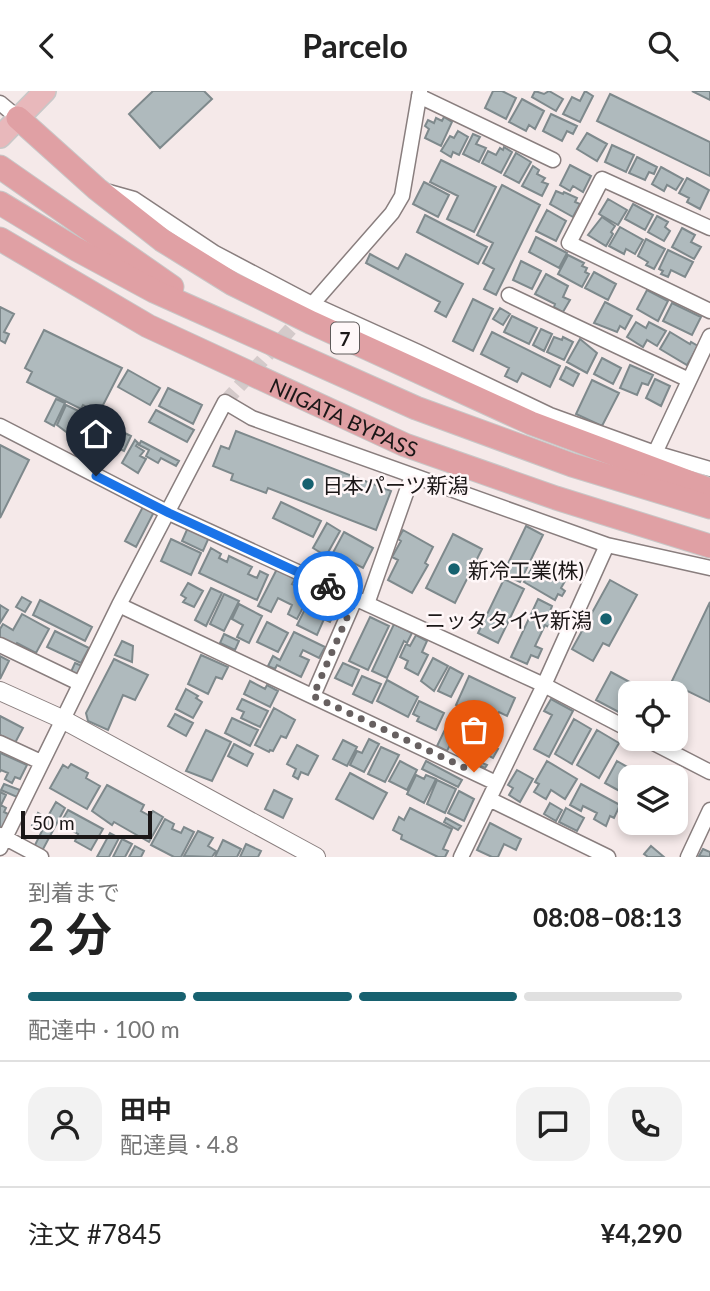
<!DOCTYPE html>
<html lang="ja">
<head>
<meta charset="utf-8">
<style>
	body { margin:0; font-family:Lato,"Noto Sans JP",sans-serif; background:#f2f2f2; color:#222; height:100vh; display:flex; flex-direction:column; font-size:26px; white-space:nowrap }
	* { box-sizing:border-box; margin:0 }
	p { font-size:23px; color:#767676 }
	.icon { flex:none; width:38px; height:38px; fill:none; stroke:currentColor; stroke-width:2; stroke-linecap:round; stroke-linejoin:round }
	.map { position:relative; height:766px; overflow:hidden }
	.drawer { display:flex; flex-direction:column; background:#fff; flex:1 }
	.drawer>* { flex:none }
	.controls { position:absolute; left:618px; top:590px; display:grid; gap:14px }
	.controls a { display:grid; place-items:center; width:70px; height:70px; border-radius:14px; background:#fff; box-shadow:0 4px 10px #0003; font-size:35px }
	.scale { position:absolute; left:21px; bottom:18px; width:131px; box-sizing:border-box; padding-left:7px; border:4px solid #1b1717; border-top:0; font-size:19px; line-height:24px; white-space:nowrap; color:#1b1717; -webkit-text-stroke:5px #fff7f8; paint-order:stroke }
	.pin { position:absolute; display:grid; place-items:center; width:60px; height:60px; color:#fff; margin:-72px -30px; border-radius:50% 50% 50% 0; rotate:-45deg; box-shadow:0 0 7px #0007 }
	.pin .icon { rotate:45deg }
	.courier { position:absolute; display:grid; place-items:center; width:70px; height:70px; margin:-35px; border:5px solid #1a73e8; border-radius:50%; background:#fff; color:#222; box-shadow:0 2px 9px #0007 }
	.summary em { font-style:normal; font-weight:700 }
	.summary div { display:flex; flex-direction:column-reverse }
	.summary { display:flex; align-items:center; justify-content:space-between; height:119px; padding:0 28px }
	h1 { font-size:46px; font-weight:700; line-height:52px }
	.bar { display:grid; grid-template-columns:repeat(4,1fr); gap:10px 7px; align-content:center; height:84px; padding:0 28px }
	.bar i { height:9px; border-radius:5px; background:#e0e0e0 }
	.bar .selected { background:#17616f }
	.bar p { grid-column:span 4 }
	.line { display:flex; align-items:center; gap:18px; padding:0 28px; border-top:2px solid #e0e0e0 }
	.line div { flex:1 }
	.round { display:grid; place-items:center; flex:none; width:74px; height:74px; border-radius:21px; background:#f2f2f2 }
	header { display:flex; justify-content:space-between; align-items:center; height:91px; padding:0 28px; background:#fff; font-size:32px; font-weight:700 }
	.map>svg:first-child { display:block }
	.building { fill:#afbabd; stroke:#7e898c; stroke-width:2 }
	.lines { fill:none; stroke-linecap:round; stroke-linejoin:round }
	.minor-tunnel { stroke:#d4caca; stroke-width:14; stroke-dasharray:14 7; stroke-linecap:butt }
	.minor-casing { stroke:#897e7e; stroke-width:17 }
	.tertiary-casing { stroke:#897e7e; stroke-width:20 }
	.primary-casing { stroke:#c8c7c7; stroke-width:24 }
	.trunk-casing { stroke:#c8c7c7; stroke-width:25 }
	.minor { stroke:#fff; stroke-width:14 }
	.tertiary { stroke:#fff; stroke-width:18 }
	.primary { stroke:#e8b8bb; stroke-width:21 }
	.trunk { stroke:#e0a0a4; stroke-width:23 }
	.done { stroke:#676060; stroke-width:7; stroke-dasharray:0 12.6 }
	.route { stroke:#1a73e8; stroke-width:9 }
	.poi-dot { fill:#17616f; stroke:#fff7f8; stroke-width:2.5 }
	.labels { text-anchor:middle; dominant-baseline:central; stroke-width:5; stroke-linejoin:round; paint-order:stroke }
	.shield { fill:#fff7f8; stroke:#5f5a5a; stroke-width:2 }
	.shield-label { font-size:19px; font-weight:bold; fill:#1b1717 }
	.street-label { font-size:21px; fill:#1b1717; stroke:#fff7f8 }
	.poi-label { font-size:21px; fill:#1b1717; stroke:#fff7f8; text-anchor:start }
</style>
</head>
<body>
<header><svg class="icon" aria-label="back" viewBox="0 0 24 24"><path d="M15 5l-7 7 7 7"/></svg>Parcelo<svg class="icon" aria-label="search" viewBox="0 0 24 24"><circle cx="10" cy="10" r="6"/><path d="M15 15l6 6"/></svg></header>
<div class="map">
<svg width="710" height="766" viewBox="0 0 710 766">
	<rect width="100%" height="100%" fill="#f5e9e9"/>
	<path class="building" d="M153 0H204L212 8 160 57 129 23Z
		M493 0H502L516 7 506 28 485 17Z
		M535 0 544 3 549 0 563 8 556 20 532 6Z
		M585 0 593 5 580 31 563 23 572 6 580 10Z
		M692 0H710V9Z
		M610 3 710 51V85L597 30Z
		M522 8 544 20 535 38 529 34 526 40 509 31Z
		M551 23 577 35 573 43 567 40 562 50 543 40Z
		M444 26 452 31 441 55 425 47 429 38 425 35 428 29 434 32 436 27 442 30Z
		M458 40 468 46 459 64 453 61 451 66 441 60 450 45 454 47Z
		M587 42 607 53 597 70 577 58Z
		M473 43 480 46 476 53 486 57 479 71 463 63Z
		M612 54 634 64 626 81 605 71Z
		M504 56 512 61 501 82 482 72 488 60 496 64 500 57 503 59Z
		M516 62 531 71 519 92 504 84Z
		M637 66 657 76 654 83 649 81 645 89 629 82Z
		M441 69 496 96 474 141 447 128 458 105 430 91Z
		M570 74 591 85 583 101 573 95 570 100 560 94Z
		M533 75 539 79 537 83 545 87 542 91 548 93 542 105 522 95Z
		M661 76 683 88 676 99 667 94 664 100 652 93Z
		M687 87 709 99 700 118 687 111 689 107 679 102Z
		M424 91 449 104 438 126 413 113Z
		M502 94 540 114 496 204 484 198 494 178 483 172 493 152 477 144Z
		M556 100 563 103 564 101 577 107 575 111 580 113 573 126 550 113Z
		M608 108 627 119 618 134 599 123Z
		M633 113 653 124 645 139 625 128Z
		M547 119 566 130 556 150 536 140Z
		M425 124 487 156 478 173 417 141Z
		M657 125 668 131 665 136 670 140 664 150 648 141Z
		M602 126 615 135 611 141 613 143 606 155 588 144Z
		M620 136 643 149 635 163 626 158 624 163 609 155Z
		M682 137 695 144 691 151 701 156 694 168 672 156Z
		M536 146 567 162 559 177 529 161Z
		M646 148 665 158 654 178 646 174 648 171 638 165Z
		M668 159 693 171 685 186 671 179 668 186 661 183 663 180 659 178Z
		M370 163 398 178 406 163 463 193 446 226 435 220 440 211 366 172Z
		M568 164 584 172 582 175 587 177 585 181 589 183 582 196 558 183Z
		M521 170 541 180 532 198 513 189Z
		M594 181 616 193 608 209 585 197Z
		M546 183 568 195 563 206 570 209 563 221 554 216 555 213 535 203Z
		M647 199 668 210 658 230 637 218Z
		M473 208 493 218 473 260 453 250Z
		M605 211 632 225 625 238 620 235 617 241 594 232Z
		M672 212 701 226 692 244 663 230Z
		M0 216 14 223 4 241 9 243 5 252 0 249Z
		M500 217 510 223 503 234 493 228Z
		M512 225 537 237 529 253 504 241Z
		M636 231 646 237 649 231 666 240 657 255 647 249 643 256 627 246Z
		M541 238 552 243 544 260 533 254Z
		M44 239 122 277 99 322 83 314 81 318 27 291 32 281 25 277Z
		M492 241 560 275 550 296 522 282 517 291 505 285 509 277 481 263Z
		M670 241 690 253 691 251 698 255 687 274 660 258Z
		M554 246 562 249 563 246 573 251 564 269 547 261Z
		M580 248 597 262 587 282 567 271Z
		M602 267 621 277 613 293 594 283Z
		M630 274 653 284 648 294 642 292 637 304 620 297Z
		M566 276 579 283 573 295 560 288Z
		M128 279 160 297 150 314 118 296Z
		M655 288 670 295 661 315 646 307Z
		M592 289 619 302 602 335 576 323Z
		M168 297 202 314 193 333 159 315Z
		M56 308 65 312 54 335 45 330Z
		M66 314 85 323 75 343 70 340 69 343 57 334Z
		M156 319 194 339 187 351 149 331Z
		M102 331 131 345 124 360 94 347Z
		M83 332 92 337 81 358 72 353Z
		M236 340 391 400 376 439 268 397 266 402 231 389 233 383 213 375 221 355 229 358Z
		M135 349 138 352 136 355 144 360 140 365 146 368 138 382 122 372Z
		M141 350 179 370 176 375 161 367 158 372 146 365 149 359 139 354Z
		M0 354 29 369 0 427Z
		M281 411 321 430 313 446 273 427Z
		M145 412 156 417 136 456 125 450Z
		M327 432 340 440 326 465 313 457Z
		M189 434 210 444 203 460 182 450Z
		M526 435 543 444 520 491 503 483Z
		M403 439 433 456 425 472 428 474 412 502 388 489 398 469 392 466 401 450 398 448Z
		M344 441 373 457 363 477 348 469 340 485 329 479 332 473 328 471Z
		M453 443 482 458 455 512 426 497Z
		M171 448 201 462 191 484 161 470Z
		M211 457 221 463 219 467 227 471 229 465 252 476 248 483 257 487 260 480 268 484 257 509 199 482Z
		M535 472 565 490 561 497 565 500 562 505 558 503 555 509 524 491Z
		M277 478 295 488 292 493 304 499 299 508 306 511 297 528 288 523 292 514 278 507 271 521 258 515Z
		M504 488 524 498 498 552 478 542Z
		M610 489 637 504 609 555 603 552 593 570 572 558Z
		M188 492 203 500 194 516 183 511 186 507 181 504Z
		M211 497 222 502 206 535 195 529Z
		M314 500 339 513 330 531 324 528 317 544 297 534Z
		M224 503 239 510 224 540 210 533Z
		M22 506 31 511 25 521 16 516Z
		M538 508 552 515 548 526 554 529 551 537 545 534 535 555 542 558 538 567 531 564 527 573 511 566Z
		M40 509 92 536 85 550 33 524Z
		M710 511V611L671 592Z
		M239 513 262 525 249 552 237 546 243 534 232 528Z
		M0 514 8 519 0 532Z
		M22 523 49 538 36 562 17 552 14 556 0 548V538L3 533 13 539Z
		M370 526 389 535 368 579 349 570Z
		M267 531 288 542 278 561 257 551Z
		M394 533 412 542 407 552 404 550 387 587 372 580Z
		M55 540 89 557 81 572 47 556Z
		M294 541 325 556 319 567 303 559 300 565 309 569 301 586 277 574 275 578 268 575 273 565 280 569Z
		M224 543 239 550 235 559 220 552Z
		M416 544 427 550 422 561 428 564 418 584 405 577 408 570 400 566 406 553 410 555Z
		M122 550 133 555 132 571 115 564Z
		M201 564 228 576 222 588 216 586 208 603 188 593Z
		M0 565 9 570 0 588Z
		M433 567 448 575 434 600 421 590Z
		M114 568 148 584 135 609 123 604 108 639 88 630 86 622Z
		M75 572 82 575 77 586 70 583Z
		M343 572 359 579 352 595 335 587Z
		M450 576 463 583 451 606 438 600Z
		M611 581 650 602H630V627L596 609Z
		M362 585 381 593 372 612 353 603Z
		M469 585 515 607 507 625 499 621 494 631 456 614Z
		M387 589 418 606 408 626 377 610Z
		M250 590 265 598 267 594 278 600 270 616 244 603Z
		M186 598 198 605 196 607 202 611 193 627 176 618Z
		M242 608 268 620 260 636 241 627 244 621 237 618Z
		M551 608 573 620 549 666 534 658 552 624 544 620Z
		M419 610 444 622 436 639 417 630 419 626 413 623Z
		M274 617 295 629 286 647 281 645 273 660 270 659 269 661 255 654Z
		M175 623 193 632 186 645 168 635Z
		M0 625 23 637 15 652 0 644Z
		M451 626 484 641 482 645 492 649 490 654 498 658 493 667 483 662 481 667 473 663 472 666 465 662 472 649 456 642 447 660 437 655Z
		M232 627 258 639 250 655 225 642Z
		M574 628 591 638 572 673 555 663Z
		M206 639 231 651 212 690 186 680Z
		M597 639 619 652 599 687 577 674Z
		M369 648 379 653 364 681 350 674 357 660 362 662Z
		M343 649 357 656 347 675 333 668Z
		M234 653 253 663 247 675 228 665Z
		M297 654 318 665 308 684 301 681 298 688 293 685 296 678 287 673Z
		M381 656 399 664 385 691 368 683Z
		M0 662 27 674 20 688 15 686 12 692 5 688 8 682 1 679 0 681Z
		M466 665 487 674 485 677 465 668Z
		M400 670 417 679 407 699 389 690Z
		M426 670 462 689 458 696 422 678Z
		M547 670 577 688 565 708 551 699 546 708 534 701 539 693 535 691Z
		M617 670 636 681 634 686H630V693L625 703 605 692Z
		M71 673 88 682 86 687 100 695 87 718 50 697 63 674 68 677Z
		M517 679 533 688 520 711 509 704 513 697 508 694Z
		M350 682 387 702 373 728 336 708Z
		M416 684 424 688 426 684 436 688 424 712 407 703Z
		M437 689 456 698 445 722 427 713Z
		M4 693 20 699 17 706 1 699Z
		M581 693 620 714 614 727 610 725 606 735 594 728 597 722 583 715 581 720 570 714Z
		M107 694 144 714 141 720 150 725 153 720 163 726 149 751 114 731 112 734 92 720Z
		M274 699 292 708 283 727 265 718Z
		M459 700 474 708 464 730 448 722Z
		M0 701 6 704 1 714 6 717 4 721 10 724 3 739 0 738Z
		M56 711 65 717 42 760 34 756 42 740 32 734 38 722 47 727Z
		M550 712 562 719 556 730 544 723Z
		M410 717 452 738 443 758 448 760 445 766H438L401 748 402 744 393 739 399 726 404 729Z
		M566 717 584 727 577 740 559 731Z
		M68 719 103 738 91 759 75 750 78 743 60 733Z
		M446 727 461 735 458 739 444 731Z
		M165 728 174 733 172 738 181 742 184 736 194 741 181 766H174L151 754Z
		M490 732 521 748 516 759 504 753 498 766H492L477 759Z
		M198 740 213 747 208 755 216 760 212 766 184 765Z
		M110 742 119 747 109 766H97Z
		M122 748 132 753 125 766H113Z
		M223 749 241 758 237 766H215Z
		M246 753 261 760 258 766H240Z
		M135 755 144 760 141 766H129Z
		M651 755 664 766H648L644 763Z
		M703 758 710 761V766L699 765Z"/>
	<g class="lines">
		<path class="minor-tunnel" d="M225 311 305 222"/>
		<g class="minor-casing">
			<path id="minor" d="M419 5 553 69
				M0 12 18 27
				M109 101 134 108 215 162 312 213 418 261 550 324 655 362 710 378
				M710 137 602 88 569 152 710 220
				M509 204 689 289
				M308 218 392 122 402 105 420 0
				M0 335 169 422 544 594 630 639
				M655 362 710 245
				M367 513 412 385
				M119 514 496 692
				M0 554 79 592
				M313 605 355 508
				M646 648 710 681
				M0 652 41 671
				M489 708 608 766
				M0 744 41 766
				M0 757 119 514 225 311 252 327 607 454 710 477
				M461 766 544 594 607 454
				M688 766 710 719"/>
		</g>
		<g class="tertiary-casing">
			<path id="tertiary" d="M0 600 62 628 316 766"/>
		</g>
		<g class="primary-casing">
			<path id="primary" d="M0 46 45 0"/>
		</g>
		<g class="trunk-casing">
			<g id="trunk">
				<path d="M18 27 97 98 162 149 233 193 312 232 531 332 710 399"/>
				<path d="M0 76 172 196"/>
				<path d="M0 112 76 158 154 200 416 317 572 374 710 416"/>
				<path id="s1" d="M0 148 148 235 405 354 556 407 710 455"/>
			</g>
		</g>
		<use href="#minor" class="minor"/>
		<use href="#tertiary" class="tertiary"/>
		<use href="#primary" class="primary"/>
		<use href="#trunk" class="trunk"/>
	</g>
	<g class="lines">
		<path class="done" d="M328 495 355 508 313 605 474 681"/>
		<path class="route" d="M96 385 169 422 328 495"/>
	</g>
	<g class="poi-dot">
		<circle cx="308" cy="393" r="7"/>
		<circle cx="454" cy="478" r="7"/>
		<circle cx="606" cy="528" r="7"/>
	</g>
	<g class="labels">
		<rect class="shield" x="331" y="231.5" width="28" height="31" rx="5"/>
		<g class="shield-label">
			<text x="345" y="247">7</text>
		</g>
		<g class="street-label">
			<text stroke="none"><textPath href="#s1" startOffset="388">NIIGATA BYPASS</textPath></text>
		</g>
		<g class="poi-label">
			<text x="322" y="393">日本パーツ新潟</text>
			<text x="468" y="478">新冷工業(株)</text>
			<text x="592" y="528" text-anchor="end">ニッタタイヤ新潟</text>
		</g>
	</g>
</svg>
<div class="controls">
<a><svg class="icon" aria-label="locate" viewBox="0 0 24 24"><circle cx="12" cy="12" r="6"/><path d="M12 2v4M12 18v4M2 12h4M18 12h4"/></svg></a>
<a><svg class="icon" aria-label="layers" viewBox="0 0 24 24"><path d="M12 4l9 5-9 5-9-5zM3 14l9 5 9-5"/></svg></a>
</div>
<div class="scale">50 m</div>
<div class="pin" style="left:474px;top:681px;background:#ea580c"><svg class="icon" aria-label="bag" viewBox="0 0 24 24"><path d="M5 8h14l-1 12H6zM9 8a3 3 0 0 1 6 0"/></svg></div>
<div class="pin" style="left:96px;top:385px;background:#1f2937"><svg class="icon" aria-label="home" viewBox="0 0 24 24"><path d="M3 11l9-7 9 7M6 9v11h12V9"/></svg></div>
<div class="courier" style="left:328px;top:495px"><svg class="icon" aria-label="bike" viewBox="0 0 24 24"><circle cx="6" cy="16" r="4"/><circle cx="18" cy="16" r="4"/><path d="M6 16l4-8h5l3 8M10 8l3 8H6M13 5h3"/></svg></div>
</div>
<section class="drawer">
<div class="summary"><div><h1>2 分</h1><p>到着まで</p></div><em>08:08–08:13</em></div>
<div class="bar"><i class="selected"></i><i class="selected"></i><i class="selected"></i><i></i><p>配達中 · 100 m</p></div>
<div class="line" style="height:126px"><a class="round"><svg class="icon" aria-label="person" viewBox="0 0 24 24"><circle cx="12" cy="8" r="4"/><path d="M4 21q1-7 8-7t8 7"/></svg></a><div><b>田中</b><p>配達員 · 4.8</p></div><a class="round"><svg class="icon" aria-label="chat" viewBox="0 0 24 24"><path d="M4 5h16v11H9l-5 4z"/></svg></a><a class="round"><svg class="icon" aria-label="phone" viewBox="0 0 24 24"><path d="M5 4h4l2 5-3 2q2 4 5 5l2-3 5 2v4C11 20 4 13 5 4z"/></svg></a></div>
<div class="line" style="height:91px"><div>注文 #7845</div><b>¥4,290</b></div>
</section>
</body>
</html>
